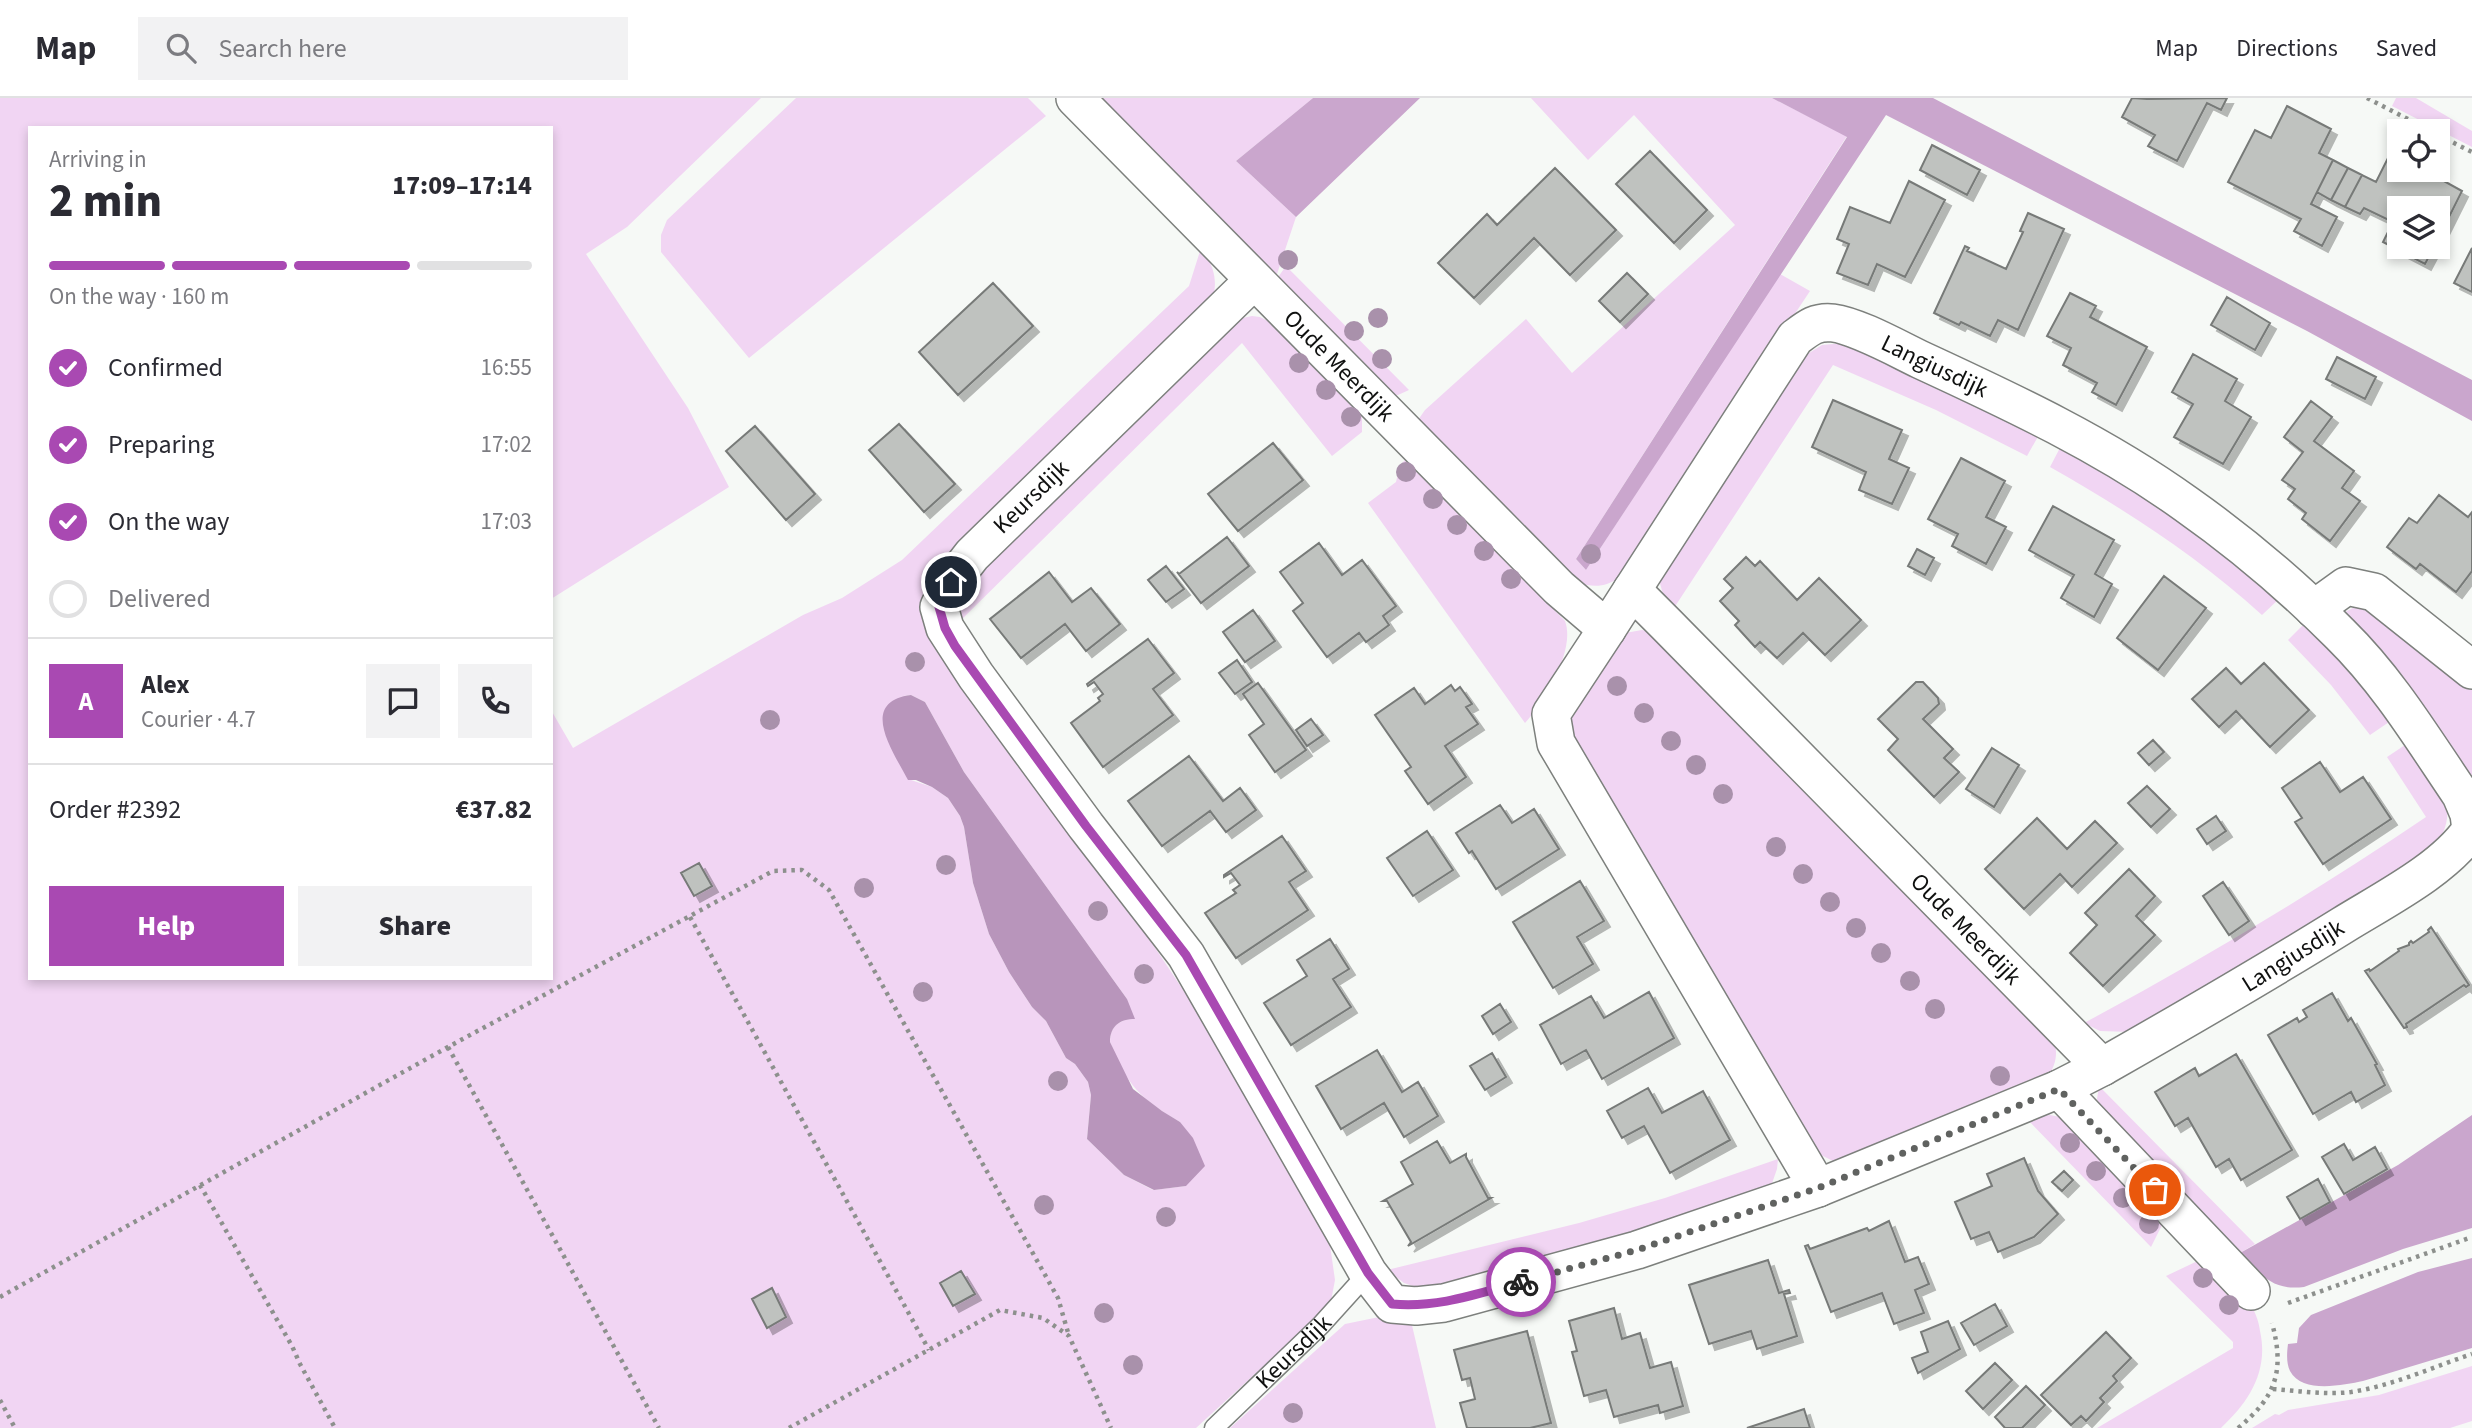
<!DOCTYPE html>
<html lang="en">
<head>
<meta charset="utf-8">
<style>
	body { margin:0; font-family:"Source Sans 3",sans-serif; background:#f2f2f3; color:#2b2b33; height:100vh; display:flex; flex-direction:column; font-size:26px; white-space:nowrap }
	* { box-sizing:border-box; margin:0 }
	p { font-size:23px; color:#7c7c81 }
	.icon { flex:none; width:38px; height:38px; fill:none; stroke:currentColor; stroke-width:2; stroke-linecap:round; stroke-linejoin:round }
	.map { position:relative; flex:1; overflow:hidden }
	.drawer { position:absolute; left:28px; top:28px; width:525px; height:854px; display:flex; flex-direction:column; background:#fff; border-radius:0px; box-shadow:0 4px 10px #0003 }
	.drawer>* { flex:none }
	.controls { position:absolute; left:2387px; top:21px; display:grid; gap:14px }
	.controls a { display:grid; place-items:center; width:63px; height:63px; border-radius:0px; background:#fff; box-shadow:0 4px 10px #0003; font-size:35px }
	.pin { position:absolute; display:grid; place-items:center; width:60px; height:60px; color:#fff; margin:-30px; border:4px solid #fff; border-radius:50%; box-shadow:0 2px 7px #0007 }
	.courier { position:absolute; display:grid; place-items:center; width:70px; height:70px; margin:-35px; border:5px solid #a949b2; border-radius:50%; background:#fff; color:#222; box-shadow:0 2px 9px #0007 }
	.overview em { font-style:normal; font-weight:800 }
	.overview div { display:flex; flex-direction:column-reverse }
	.overview { display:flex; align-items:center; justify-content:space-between; height:119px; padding:0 21px }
	h1 { font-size:46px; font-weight:800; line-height:52px }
	.bar { display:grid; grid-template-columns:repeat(4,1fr); gap:10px 7px; align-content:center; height:84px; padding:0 21px }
	.bar i { height:9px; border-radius:5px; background:#e1e1e2 }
	.bar .active { background:#a949b2 }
	.bar p { grid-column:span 4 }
	.line { display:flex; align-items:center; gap:18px; padding:0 21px; border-top:2px solid #e1e1e2 }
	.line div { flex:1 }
	.round { display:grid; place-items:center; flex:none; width:74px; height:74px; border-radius:0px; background:#f2f2f3 }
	ol { padding:0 21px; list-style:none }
	li { display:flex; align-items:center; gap:21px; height:77px }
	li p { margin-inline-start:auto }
	li .icon { padding:7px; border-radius:50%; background:#a949b2; color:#fff; stroke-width:4 }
	li:last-child { color:#7c7c81 }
	li i { width:38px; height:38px; border:4px solid #e1e1e2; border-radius:50% }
	.cta { display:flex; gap:14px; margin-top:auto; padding:14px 21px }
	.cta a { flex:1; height:80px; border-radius:0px; background:#a949b2; color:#fff; font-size:28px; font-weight:800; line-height:80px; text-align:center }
	.cta a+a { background:#f2f2f3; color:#2b2b33 }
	header { display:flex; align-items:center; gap:42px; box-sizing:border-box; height:98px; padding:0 35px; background:#fff; border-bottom:2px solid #e1e1e2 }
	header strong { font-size:33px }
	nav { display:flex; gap:38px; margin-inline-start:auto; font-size:24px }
	.search { width:490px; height:63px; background:#f2f2f3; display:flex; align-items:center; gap:18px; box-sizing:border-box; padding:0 24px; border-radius:0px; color:#7c7c81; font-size:26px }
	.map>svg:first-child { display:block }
	.green { fill:#f1d5f3; fill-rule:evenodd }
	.forest { fill:#caa6cd }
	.water { fill:#b895bb }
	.building { fill:#bfc2bf; stroke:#777a78; stroke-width:2; filter:url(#shadow) }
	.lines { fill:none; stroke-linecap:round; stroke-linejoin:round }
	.lane-casing { stroke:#7d807d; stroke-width:21 }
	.street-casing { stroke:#7d807d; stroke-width:40 }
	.path { stroke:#8d908d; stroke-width:4.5; stroke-dasharray:3.5 5; stroke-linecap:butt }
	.lane { stroke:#fff; stroke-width:18 }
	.street { stroke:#fff; stroke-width:37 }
	.tree { fill:#a991ab }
	.done { stroke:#606260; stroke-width:7; stroke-dasharray:0 12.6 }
	.route { stroke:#a949b2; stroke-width:9 }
	.labels { text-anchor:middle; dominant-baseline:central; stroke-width:5; stroke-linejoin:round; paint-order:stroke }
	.street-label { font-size:24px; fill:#0f100f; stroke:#fff }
</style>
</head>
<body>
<header>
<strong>Map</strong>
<div class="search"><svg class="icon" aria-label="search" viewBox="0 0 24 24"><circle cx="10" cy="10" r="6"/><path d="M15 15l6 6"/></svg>Search here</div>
<nav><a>Map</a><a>Directions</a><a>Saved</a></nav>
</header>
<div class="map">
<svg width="2472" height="1330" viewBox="0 0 2472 1330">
	<defs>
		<filter id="shadow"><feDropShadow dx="6" dy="6" stdDeviation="0" flood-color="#0004"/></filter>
	</defs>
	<rect width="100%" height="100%" fill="#f6f9f6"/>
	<path class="green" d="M0 0H761L627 129 586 156 688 310 729 389 551 501V30H30V880H551V612L573 650 803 517 842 500 902 462 1189 188 1201 150C1213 166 1218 181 1213 199L941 470C912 512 924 527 948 568L1134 818 1209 931 1329 1140 1335 1182 1331 1203 1324 1213 1196 1330H0ZM911 597 925 604 964 674 1127 901 1128 921C1115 925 1110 931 1110 944 1127 987 1140 1001 1180 1024L1186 1088 1153 1092 1124 1077 1087 1041 1091 997 1088 984 1075 966 1066 960 1046 923 1032 909 1009 874 989 836 973 785 964 729 960 718 948 700 932 689 908 681 904 598Z
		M796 0H1028L1046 18 749 260 661 154V137L667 122Z
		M1097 0H1313L1236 63 1296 119 1275 182Z
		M1531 0H1772L1847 38 1576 461 1586 472 1780 176 1810 193 1620 479C1605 490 1594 489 1577 485L1416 325 1425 312 1526 221 1572 275 1735 127 1634 17 1588 62Z
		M2396 0H2416L2472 33V49L2392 8Z
		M1286 168 1409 292 1398 297H1389L1276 182Z
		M1252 218 1260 219 1276 227 1362 314V334L1332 358 1242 245 958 525 957 520 962 489 1238 221Z
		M1845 245 2040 335 2027 358 1936 312 1833 267 1674 510 1663 496 1659 482 1801 260 1822 247Z
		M2062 346 2145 393 2280 500 2262 517C2196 457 2127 413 2050 369Z
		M1407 360 1565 523C1576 552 1544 604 1525 625L1368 405 1396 384 1400 367Z
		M2365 504 2472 588V687L2339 517Z
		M2307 523 2392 622 2370 637 2331 587 2288 542Z
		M1642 532 1651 534 2054 942C2058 956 2056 966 2048 979L1835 1064 1817 1055 1807 1043 1704 859 1569 637 1567 621 1625 535Z
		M2408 645 2447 708C2449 728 2442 739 2430 754L2131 934 2100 933 2084 925C2202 862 2315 794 2426 719L2387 659Z
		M2099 988 2255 1146 2240 1155 2099 1009 2097 1001Z
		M2050 1017 2065 1020 2166 1119 2151 1149 2026 1020Z
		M1778 1061 1777 1071 1770 1091 1492 1180 1419 1190 1404 1185 1387 1172 1579 1125 1665 1100Z
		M2206 1159C2220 1175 2238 1190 2251 1208 2256 1215 2259 1225 2260 1233 2269 1273 2249 1304 2221 1330H2097L2233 1250V1244L2166 1178Z
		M1389 1217 1411 1223 1436 1330H1230L1345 1226Z
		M2472 1268V1323L2450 1330H2252L2275 1316 2279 1317 2288 1312 2379 1297Z"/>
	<path class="forest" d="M1313 0H1420L1296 119 1236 63Z
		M1772 0H1933L2472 282V323L2307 233 1886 17 1586 472 1576 461 1847 39Z
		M2472 1017V1130L2403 1151 2304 1189C2271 1193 2261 1176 2240 1155L2398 1067Z
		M2472 1160V1250L2363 1283C2343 1287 2302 1296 2290 1273 2286 1265 2287 1254 2288 1246L2297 1245 2299 1230 2311 1217 2418 1174Z"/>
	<path class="water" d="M911 597 925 604 964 674 1127 901 1135 921C1120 921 1110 928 1110 944L1133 991 1162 1013 1180 1024 1193 1040 1205 1068 1186 1088 1154 1092 1124 1077 1087 1041 1091 997 1088 984 1075 966 1066 960 1046 923 1032 909 1009 874 989 836 973 785 964 729 960 718 948 700 932 689 916 682H908C894 655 857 604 911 597Z"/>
	<path class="building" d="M2132 0 2147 1 2227 0 2221 12 2207 5 2177 63 2148 48 2155 37 2122 19Z
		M2287 8 2331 31 2319 55 2333 62 2311 106 2337 119 2322 148 2294 133 2301 121 2228 84 2255 32 2271 40Z
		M1932 47 1980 72 1967 97 1920 72Z
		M2394 48 2399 50V72H2424L2462 93 2438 141V110H2399V149H2434L2425 166 2383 144 2393 124 2364 110 2360 116 2345 109 2362 77 2376 84Z
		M1650 53 1707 112 1674 145 1616 86Z
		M2333 62 2348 70 2331 102 2317 94Z
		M1555 70 1616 132 1570 177 1534 140 1474 200 1438 165 1487 116 1497 127Z
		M2348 70 2362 77 2345 109 2331 102Z
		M1909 83 1945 102 1905 179 1877 166 1868 187 1837 175 1849 146 1837 141 1850 109 1890 125Z
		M2028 115 2064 131 2018 232 1998 222 1990 238 1961 224 1959 227 1934 215 1965 148 1969 150 1967 153 2006 171 2023 134 2020 133Z
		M2472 150V194L2454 185Z
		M1627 175 1648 196 1620 224 1599 203Z
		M993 185 1033 228 958 297 919 254Z
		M2070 195 2096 208 2090 219 2147 249 2116 307 2092 294 2097 285 2063 267 2071 250 2047 238Z
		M2227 199 2270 225 2255 252 2211 227Z
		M2193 256 2237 281 2225 303 2251 319 2223 366 2174 339 2193 306 2172 294Z
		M2337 259 2376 279 2365 301 2326 281Z
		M1833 302 1902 332 1889 361 1909 370 1892 406 1859 392 1866 374 1812 349Z
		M2311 303 2332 319 2314 343 2354 373 2342 390 2360 403 2330 443 2302 421 2306 415 2288 401 2295 391 2282 382 2303 354 2284 339Z
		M899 326 955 386 924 414 869 352Z
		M755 328 815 396 786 422 726 353Z
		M1273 345 1303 382 1238 433 1208 396Z
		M1961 360 2005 383 1986 419 2006 429 1986 466 1952 448 1958 436 1928 421Z
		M2439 397 2468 419 2472 414V473L2456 494 2420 466 2416 471 2387 449 2409 420 2417 425Z
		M2053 408 2114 442 2095 476 2112 486 2094 519 2061 500 2074 477 2029 452Z
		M1227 439 1249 468 1201 505 1177 474 1179 476Z
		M1319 445 1342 477 1362 462 1396 508 1383 518 1389 527 1366 544 1359 535 1327 559 1293 513 1303 505 1280 474Z
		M1917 451 1934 460 1925 477 1908 468Z
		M1746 459 1755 468 1760 463 1797 502 1819 480 1861 522 1825 557 1803 535 1777 560 1760 544 1755 549 1735 527 1739 523 1720 503 1733 490 1724 481Z
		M1166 468 1184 491 1166 504 1148 482Z
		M1049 474 1072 504 1091 490 1120 526 1086 553 1065 526 1021 560 990 521Z
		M2164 478 2206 510 2158 572 2117 540Z
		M1253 512 1275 543 1245 564 1223 534Z
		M1148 541 1174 575 1153 591 1173 617 1103 669 1071 625 1100 603 1098 600 1103 596 1094 584 1088 588 1087 586Z
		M1237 562 1252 584 1235 596 1219 575Z
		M2264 565 2309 612 2270 649 2236 613 2219 629 2192 601 2226 570 2241 586Z
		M1916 584H1923L1938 600 1939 606 1923 621 1953 651 1944 660 1959 674 1934 699 1888 652 1898 641 1878 621Z
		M1258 585 1306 652 1275 674 1249 637 1264 626 1243 596Z
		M1451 587 1455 593 1460 589 1472 606 1466 609 1478 626 1445 648 1466 679 1428 706 1405 673 1411 669 1375 617 1414 590 1425 606Z
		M1311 621 1323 637 1307 648 1296 632Z
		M2153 642 2164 654 2149 667 2138 655Z
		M1992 650 2019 667 1994 709 1966 691Z
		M1189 658 1223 703 1240 690 1256 712 1226 734 1210 713 1162 748 1128 703Z
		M2320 664 2340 694 2363 679 2391 721 2323 766 2295 724 2302 720 2282 690Z
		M2147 688 2170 711 2151 729 2128 705Z
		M1500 707 1512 725 1534 711 1559 751 1496 791 1472 753 1469 755 1456 735Z
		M2216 718 2226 733 2207 746 2197 731Z
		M2037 720 2067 751 2095 723 2117 745 2072 789 2060 776 2024 811 1985 771Z
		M1427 733 1453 772 1413 798 1387 760Z
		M1282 738 1306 773 1289 784 1308 812 1236 860 1205 815 1236 795 1233 792 1240 787 1231 775 1224 779V777Z
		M699 765 712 788 694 798 681 775Z
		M2129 771 2155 798 2136 818 2155 837 2103 888 2070 855 2097 827 2085 815Z
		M1580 783 1604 823 1577 839 1593 866 1553 890 1513 824Z
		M2223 784 2249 823 2229 837 2203 798Z
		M2431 829 2469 887 2466 889 2464 887 2406 926 2407 929 2404 930 2365 873 2369 871 2370 873 2399 853 2398 851 2409 847V845L2411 843 2413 845 2429 834 2428 832Z
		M1330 841 1349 871 1333 881 1351 909 1291 947 1264 905 1307 878 1297 862Z
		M1649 894 1674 940 1602 981 1586 952 1561 966 1540 927 1591 898 1604 920Z
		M2332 895 2348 923 2351 920 2377 966 2375 967 2385 987 2356 1004 2351 994 2313 1016 2268 937 2297 920 2299 924 2307 919 2303 912Z
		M1500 906 1511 924 1493 936 1482 918Z
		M1377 952 1402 994 1418 984 1438 1018 1404 1039 1384 1005 1341 1031 1316 988Z
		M1492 955 1506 979 1485 992 1470 968Z
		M2236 956 2292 1052 2241 1082 2229 1061 2216 1069 2188 1020 2175 1028 2155 994 2195 970 2199 978Z
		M1648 990 1662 1015 1703 993 1730 1042 1670 1075 1644 1028 1622 1040 1607 1013Z
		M1437 1043 1450 1065 1466 1056V1059L1488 1100H1491L1408 1148 1411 1144 1387 1103H1383L1413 1086 1401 1064Z
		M2344 1046 2353 1062 2375 1049 2387 1071 2344 1096 2322 1059Z
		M2024 1060 2038 1093 2058 1116 2034 1139 1998 1154 1989 1134 1971 1141 1955 1104 1992 1088 1987 1076Z
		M2064 1073 2073 1082 2062 1093 2052 1084Z
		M2318 1081 2330 1104 2300 1121 2287 1099Z
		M1889 1123 1905 1164 1918 1159 1929 1186 1915 1192 1924 1215 1894 1226 1882 1195 1831 1214 1805 1148 1808 1147 1810 1151 1867 1130 1869 1133Z
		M1768 1162 1779 1195 1789 1192 1790 1195 1784 1196 1797 1238 1757 1251 1751 1233 1709 1246 1689 1187Z
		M961 1173 975 1196 953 1208 940 1185Z
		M772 1190 786 1219 767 1230 752 1201Z
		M1995 1206 2007 1228 1974 1247 1961 1225Z
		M1614 1210 1622 1241 1640 1235 1650 1270 1671 1264 1683 1308 1660 1315 1658 1307 1614 1319 1606 1292 1584 1298 1572 1254 1577 1253 1569 1223Z
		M1948 1223 1960 1251 1918 1275 1912 1260 1928 1254 1921 1234Z
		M1527 1233 1551 1325 1530 1330H1467L1460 1305 1475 1301 1470 1280 1462 1282 1454 1252Z
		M2106 1234 2131 1260 2113 1278 2117 1283 2100 1300 2104 1304 2086 1323 2081 1318 2071 1327 2041 1297Z
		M1995 1265 2012 1282 1983 1311 1966 1293Z
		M2026 1288 2045 1307 2022 1330H2005L1995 1319Z
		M1804 1311 1810 1330H1747Z"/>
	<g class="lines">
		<g class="lane-casing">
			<g id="lane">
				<path id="s1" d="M1214 1330 1321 1227 1368 1175"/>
			</g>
		</g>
		<g class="street-casing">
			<g id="street">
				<path id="s2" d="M1075 0 1559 490 1607 531 1632 492 1667 527 2102 969 2059 991 2251 1193"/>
				<path d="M1253 183 972 457 951 484 939 509 945 530 976 578 1086 728 1186 857 1368 1175 1392 1206 1416 1208 1444 1205 1637 1152 1818 1090 2059 991"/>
				<path id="s3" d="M1632 492 1795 240C1808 230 1816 223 1833 225 1857 228 1898 251 1921 262 2012 304 2104 347 2186 406 2240 444 2293 489 2340 536 2388 583 2423 641 2461 697L2469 716 2471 732C2443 772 2385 801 2343 827 2264 876 2183 923 2102 969"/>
				<path d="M2314 511 2346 488 2374 494 2472 572"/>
				<path d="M1607 531 1551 616 1556 645 1818 1090"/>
			</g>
		</g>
		<path class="path" d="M2367 0 2431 33
			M2438 37 2472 54
			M690 819 929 1252
			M448 949 659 1330
			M200 1087 292 1248 300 1266 335 1330
			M0 1199 448 949 773 773 802 772 829 792 1058 1200 1069 1238
			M2288 1205 2472 1139
			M2273 1291C2299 1293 2326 1297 2351 1294 2392 1288 2433 1269 2472 1256
			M0 1302 15 1330
			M789 1330 1000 1212 1043 1220 1069 1238 1111 1330
			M2238 1330C2276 1299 2285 1273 2272 1225"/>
		<use href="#lane" class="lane"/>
		<use href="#street" class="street"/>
	</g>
	<g class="tree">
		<circle cx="1288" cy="162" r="10"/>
		<circle cx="1378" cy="220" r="10"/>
		<circle cx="1354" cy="233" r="10"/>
		<circle cx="1382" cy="261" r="10"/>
		<circle cx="1299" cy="265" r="10"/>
		<circle cx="1326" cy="292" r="10"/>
		<circle cx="1351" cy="319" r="10"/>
		<circle cx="1406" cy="374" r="10"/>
		<circle cx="1433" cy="401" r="10"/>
		<circle cx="1457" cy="427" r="10"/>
		<circle cx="1484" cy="453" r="10"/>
		<circle cx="1591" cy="456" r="10"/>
		<circle cx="1511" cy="481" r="10"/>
		<circle cx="915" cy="564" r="10"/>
		<circle cx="1617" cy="588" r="10"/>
		<circle cx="1644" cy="615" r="10"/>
		<circle cx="770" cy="622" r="10"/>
		<circle cx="1671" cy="643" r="10"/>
		<circle cx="1696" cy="667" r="10"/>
		<circle cx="1723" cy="696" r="10"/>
		<circle cx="1776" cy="749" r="10"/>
		<circle cx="946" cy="767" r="10"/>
		<circle cx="1803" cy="776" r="10"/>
		<circle cx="864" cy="790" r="10"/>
		<circle cx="1830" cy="804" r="10"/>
		<circle cx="1098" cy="813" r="10"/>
		<circle cx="1856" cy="830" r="10"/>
		<circle cx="1881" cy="855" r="10"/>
		<circle cx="1144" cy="876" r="10"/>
		<circle cx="1910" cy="883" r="10"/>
		<circle cx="923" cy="894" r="10"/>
		<circle cx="1935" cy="911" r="10"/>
		<circle cx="2000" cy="978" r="10"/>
		<circle cx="1058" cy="983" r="10"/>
		<circle cx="2070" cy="1045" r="10"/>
		<circle cx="2096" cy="1073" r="10"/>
		<circle cx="2123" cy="1100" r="10"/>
		<circle cx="1044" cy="1107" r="10"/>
		<circle cx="1166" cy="1119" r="10"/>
		<circle cx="2149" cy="1126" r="10"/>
		<circle cx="2203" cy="1180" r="10"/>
		<circle cx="2229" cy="1207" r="10"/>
		<circle cx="1104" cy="1215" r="10"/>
		<circle cx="1133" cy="1267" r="10"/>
		<circle cx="1293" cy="1315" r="10"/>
	</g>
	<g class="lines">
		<path class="done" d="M1521 1184 1637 1152 1818 1090 2059 991 2155 1092"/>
		<path class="route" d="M951 484 939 509 945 530 955 548 1086 728 1186 857 1356 1154 1368 1175 1392 1206C1439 1210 1476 1196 1521 1184"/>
	</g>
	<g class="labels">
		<g class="street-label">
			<text stroke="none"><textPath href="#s2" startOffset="376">Oude Meerdijk</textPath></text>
			<text stroke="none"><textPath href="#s3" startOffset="453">Langiusdijk</textPath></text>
			<text transform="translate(1031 399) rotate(-44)">Keursdijk</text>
			<text stroke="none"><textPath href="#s2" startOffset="1274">Oude Meerdijk</textPath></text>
			<text transform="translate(2293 858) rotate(-32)">Langiusdijk</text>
			<text stroke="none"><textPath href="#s1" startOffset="110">Keursdijk</textPath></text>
		</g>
	</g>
</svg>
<div class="controls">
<a><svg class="icon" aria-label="locate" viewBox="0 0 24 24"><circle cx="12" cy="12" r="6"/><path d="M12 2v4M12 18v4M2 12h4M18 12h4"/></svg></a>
<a><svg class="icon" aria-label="layers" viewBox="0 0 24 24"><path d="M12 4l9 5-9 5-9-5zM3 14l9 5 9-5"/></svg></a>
</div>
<div class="pin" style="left:2155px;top:1092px;background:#ea580c"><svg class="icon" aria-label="bag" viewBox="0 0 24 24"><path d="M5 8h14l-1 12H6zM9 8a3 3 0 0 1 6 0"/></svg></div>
<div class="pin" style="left:951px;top:484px;background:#1f2937"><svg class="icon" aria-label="home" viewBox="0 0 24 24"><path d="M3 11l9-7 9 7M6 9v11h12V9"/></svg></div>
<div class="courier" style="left:1521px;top:1184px"><svg class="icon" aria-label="bike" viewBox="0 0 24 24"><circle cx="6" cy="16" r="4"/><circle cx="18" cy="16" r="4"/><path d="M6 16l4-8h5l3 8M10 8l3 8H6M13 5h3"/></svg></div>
<section class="drawer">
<div class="overview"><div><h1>2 min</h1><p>Arriving in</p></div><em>17:09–17:14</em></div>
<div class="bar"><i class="active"></i><i class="active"></i><i class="active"></i><i></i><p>On the way · 160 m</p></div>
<ol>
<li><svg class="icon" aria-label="check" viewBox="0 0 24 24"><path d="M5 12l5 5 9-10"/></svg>Confirmed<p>16:55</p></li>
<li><svg class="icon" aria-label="check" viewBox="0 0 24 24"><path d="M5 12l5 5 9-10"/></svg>Preparing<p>17:02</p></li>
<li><svg class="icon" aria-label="check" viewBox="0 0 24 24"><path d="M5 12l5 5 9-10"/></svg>On the way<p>17:03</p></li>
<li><i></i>Delivered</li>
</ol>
<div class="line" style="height:126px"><b class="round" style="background:#a949b2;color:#fff">A</b><div><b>Alex</b><p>Courier · 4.7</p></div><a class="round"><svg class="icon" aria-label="chat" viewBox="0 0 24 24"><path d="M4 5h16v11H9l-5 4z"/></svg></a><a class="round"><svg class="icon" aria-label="phone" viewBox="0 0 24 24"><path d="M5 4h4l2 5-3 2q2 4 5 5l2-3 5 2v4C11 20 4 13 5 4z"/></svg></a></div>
<div class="line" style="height:91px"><div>Order #2392</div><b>€37.82</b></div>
<div class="cta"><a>Help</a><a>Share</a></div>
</section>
</div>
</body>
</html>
